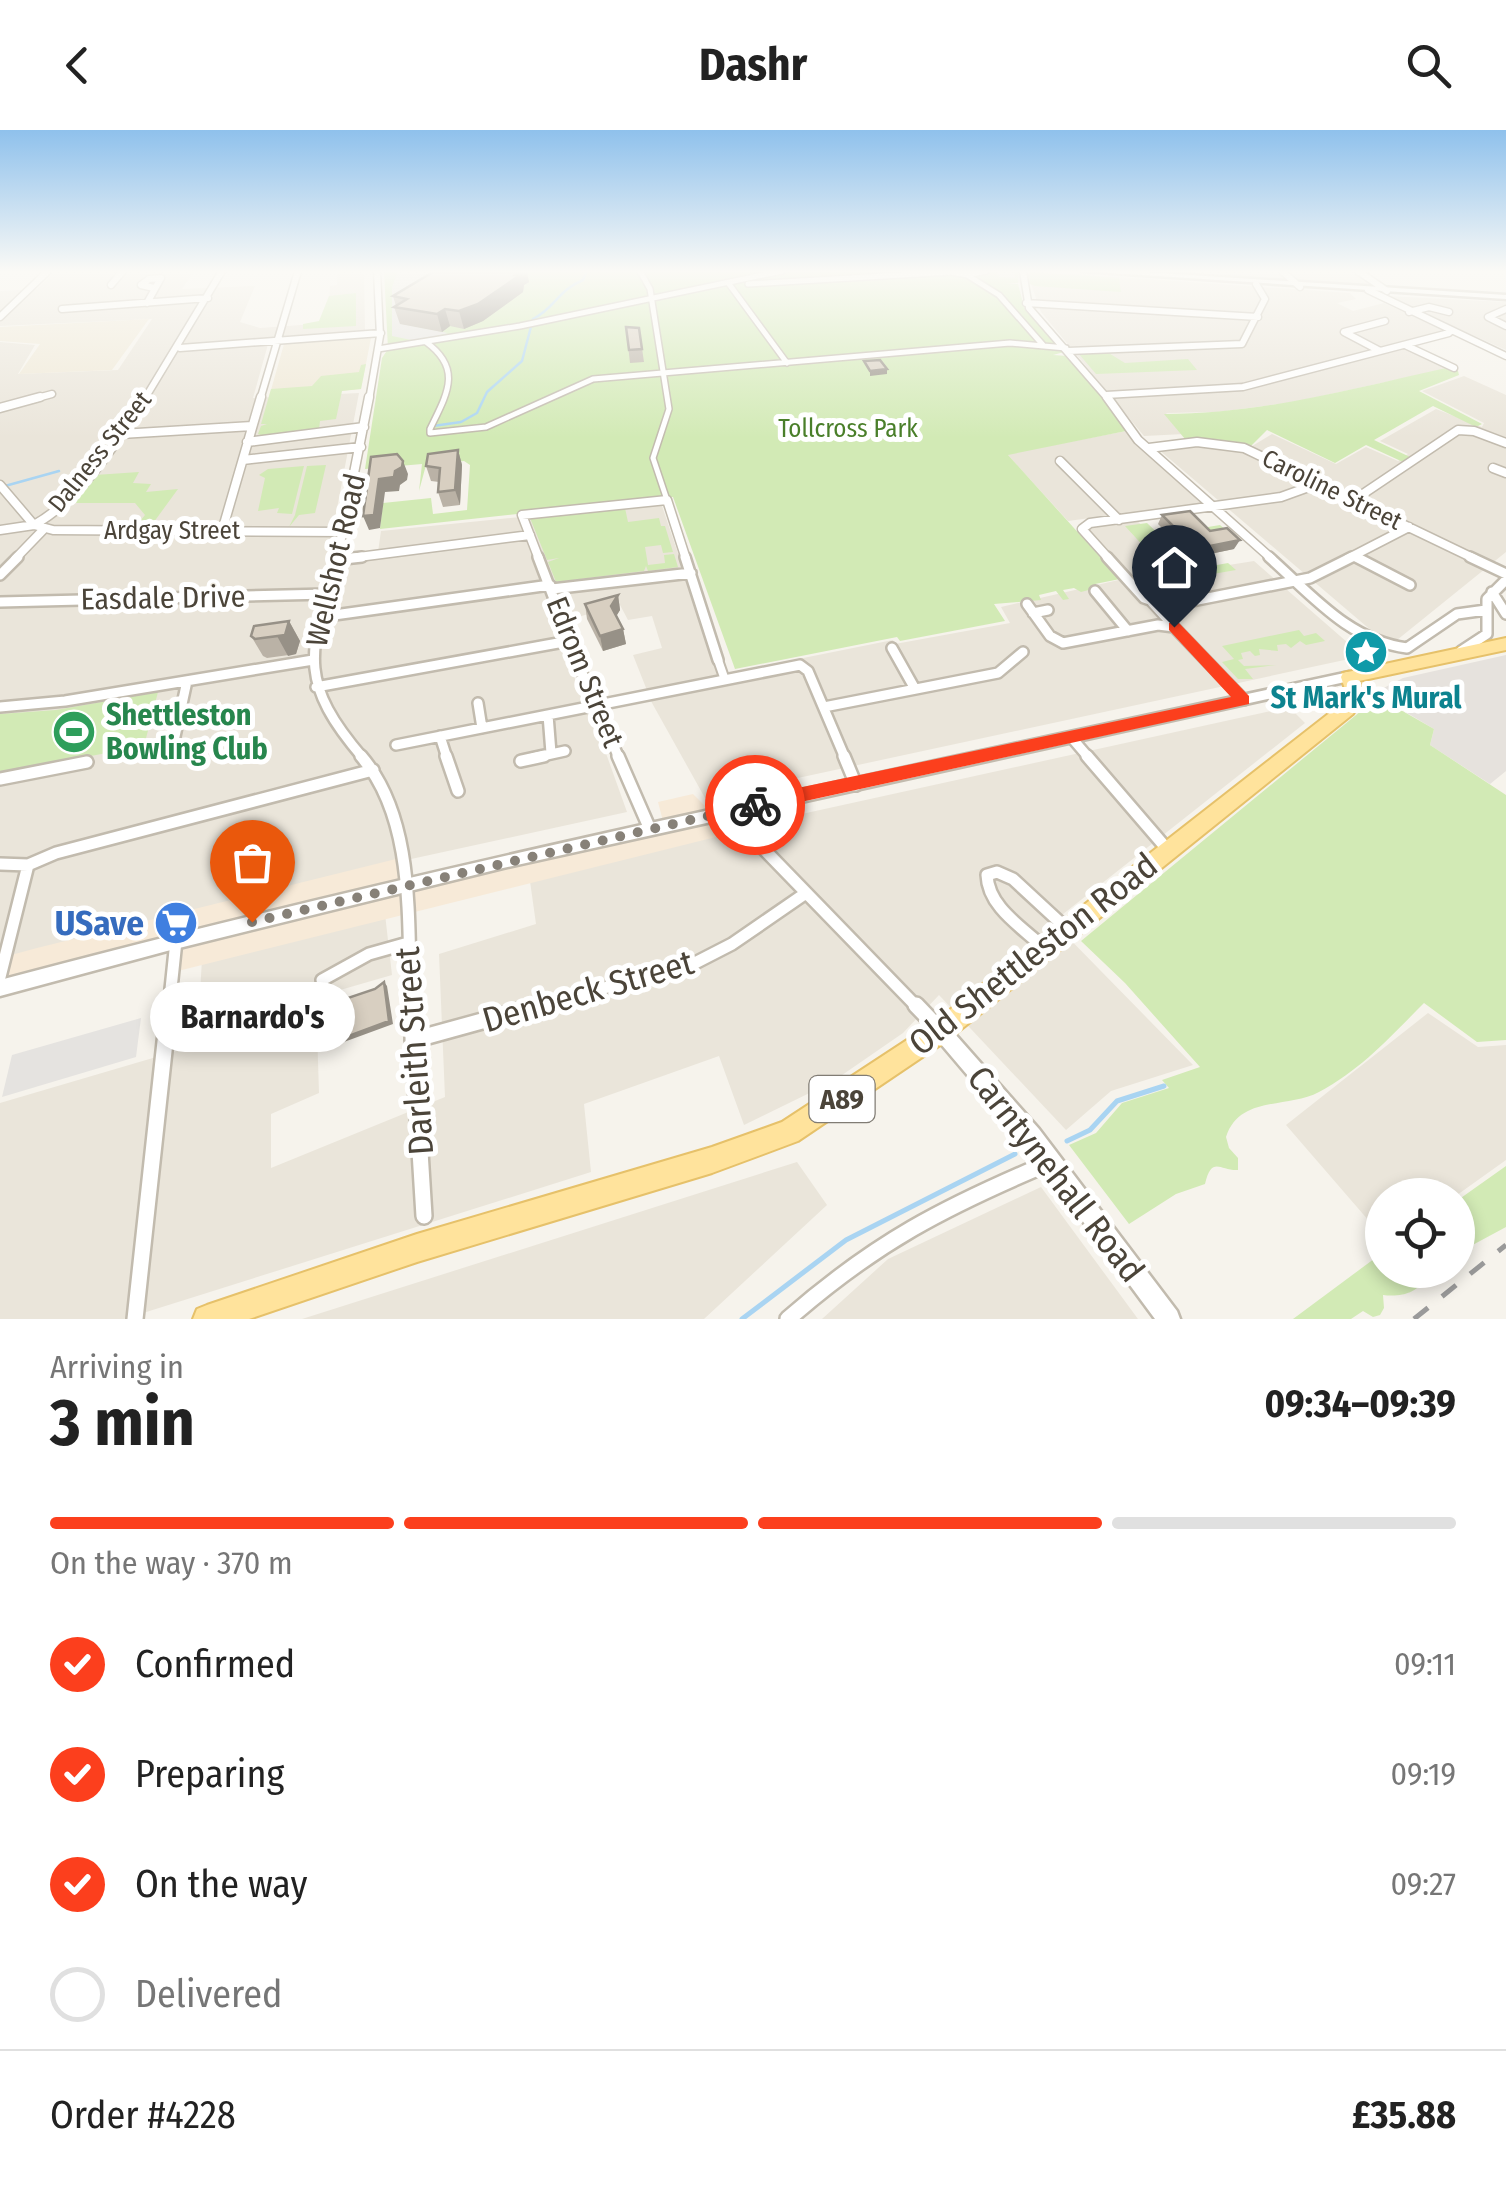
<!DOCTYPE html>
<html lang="en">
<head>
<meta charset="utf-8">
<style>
	body { margin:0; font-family:"Fira Sans Condensed",sans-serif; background:#f2f2f2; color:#222; height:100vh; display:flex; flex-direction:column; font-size:38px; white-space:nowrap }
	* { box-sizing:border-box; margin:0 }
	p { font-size:32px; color:#767676 }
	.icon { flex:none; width:55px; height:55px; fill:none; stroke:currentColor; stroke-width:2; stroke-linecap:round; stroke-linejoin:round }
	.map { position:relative; height:1189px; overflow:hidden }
	.details { display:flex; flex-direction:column; background:#fff; flex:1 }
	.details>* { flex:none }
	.buttons { position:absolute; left:1365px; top:1048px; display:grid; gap:20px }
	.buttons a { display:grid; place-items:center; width:110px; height:110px; border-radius:50%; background:#fff; box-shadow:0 5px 15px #0003; font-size:50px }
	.pin { position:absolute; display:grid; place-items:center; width:85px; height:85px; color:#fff; margin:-102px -42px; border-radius:50% 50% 50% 0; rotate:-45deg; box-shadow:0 0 10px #0007 }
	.pin .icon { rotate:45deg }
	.courier { position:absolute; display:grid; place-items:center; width:100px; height:100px; margin:-50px; border:8px solid #fc3f1d; border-radius:50%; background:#fff; color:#222; box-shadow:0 2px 12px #0007 }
	.bubble { position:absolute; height:70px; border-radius:35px; background:#fff; box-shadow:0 5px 15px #0003; font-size:32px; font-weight:700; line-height:70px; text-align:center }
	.overview em { font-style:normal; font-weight:700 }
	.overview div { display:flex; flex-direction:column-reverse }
	.overview { display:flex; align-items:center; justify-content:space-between; height:170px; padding:0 50px }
	h1 { font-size:65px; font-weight:700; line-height:75px }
	.bar { display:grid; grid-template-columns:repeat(4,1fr); gap:15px 10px; align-content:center; height:120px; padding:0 50px }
	.bar i { height:12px; border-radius:8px; background:#e0e0e0 }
	.bar .current { background:#fc3f1d }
	.bar p { grid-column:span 4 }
	.line { display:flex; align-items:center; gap:25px; padding:0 50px; border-top:2px solid #e0e0e0 }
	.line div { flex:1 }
	ol { padding:0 50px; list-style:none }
	li { display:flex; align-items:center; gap:30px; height:110px }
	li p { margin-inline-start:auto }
	li .icon { padding:10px; border-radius:50%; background:#fc3f1d; color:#fff; stroke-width:4 }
	li:last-child { color:#767676 }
	li i { width:55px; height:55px; border:5px solid #e0e0e0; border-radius:50% }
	header { display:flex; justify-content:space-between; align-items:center; height:130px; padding:0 50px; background:#fff; font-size:45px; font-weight:700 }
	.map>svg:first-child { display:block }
	.residential { fill:#eae5da }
	.commercial { fill:#f7ead8 }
	.industrial { fill:#e6e2dd }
	.education { fill:#efe8d6 }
	.green { fill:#d2eab5 }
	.parking { fill:#e5e3e0 }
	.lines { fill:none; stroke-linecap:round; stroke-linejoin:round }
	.stream-far1 { stroke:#a9d4f2; stroke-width:2.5 }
	.stream { stroke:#a9d4f2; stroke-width:5 }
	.pedestrian-far1-casing { stroke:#c2bbae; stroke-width:8 }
	.pedestrian-casing { stroke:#c2bbae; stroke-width:12 }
	.minor-far4-casing { stroke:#c2bbae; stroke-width:9 }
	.minor-far3-casing { stroke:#c2bbae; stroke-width:11 }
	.minor-far2-casing { stroke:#c2bbae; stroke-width:14 }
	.minor-far1-casing { stroke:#c2bbae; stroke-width:16 }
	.minor-casing { stroke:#c2bbae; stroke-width:20 }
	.tertiary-casing { stroke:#c2bbae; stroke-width:5 }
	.primary-casing { stroke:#e6c16a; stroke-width:4 }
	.pedestrian-far1 { stroke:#fff; stroke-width:5 }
	.pedestrian { stroke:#fff; stroke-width:8 }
	.minor-far4 { stroke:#fff; stroke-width:6 }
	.minor-far3 { stroke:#fff; stroke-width:8 }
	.minor-far2 { stroke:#fff; stroke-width:9 }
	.minor-far1 { stroke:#fff; stroke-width:11 }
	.minor { stroke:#fff; stroke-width:15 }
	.tertiary { fill:#fff; fill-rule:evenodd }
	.primary { fill:#ffe39c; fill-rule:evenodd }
	.rail { stroke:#9a9a9a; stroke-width:5; stroke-dasharray:18 18; stroke-linecap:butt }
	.wall { fill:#bab2a6 }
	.shaded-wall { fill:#979187 }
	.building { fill:#d8cfc1; stroke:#979187; stroke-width:2.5 }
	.route { fill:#fc3f1d }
	.done { stroke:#878178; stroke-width:10; stroke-dasharray:0 18 }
	.labels { text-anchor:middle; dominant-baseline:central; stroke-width:10; stroke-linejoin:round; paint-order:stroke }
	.far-park-label { font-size:25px; fill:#4a7f2a; stroke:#fff }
	.far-street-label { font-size:25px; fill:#4b4439; stroke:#fff }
	.shield { fill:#fff; stroke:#817c74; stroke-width:2.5 }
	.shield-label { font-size:28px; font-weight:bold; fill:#4b4439 }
	.street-label { font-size:30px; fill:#4b4439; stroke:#fff }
	.culture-label { font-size:30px; font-weight:bold; fill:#0d838f; stroke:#fff }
	.leisure-label { font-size:30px; font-weight:bold; fill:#27864d; stroke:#fff; text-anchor:start }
	.near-shop-label { font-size:35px; font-weight:bold; fill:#366cbe; stroke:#fff; text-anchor:end }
	.near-street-label { font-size:35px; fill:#4b4439; stroke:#fff }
</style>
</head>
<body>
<header><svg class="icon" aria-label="back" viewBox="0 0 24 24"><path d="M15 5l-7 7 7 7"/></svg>Dashr<svg class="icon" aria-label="search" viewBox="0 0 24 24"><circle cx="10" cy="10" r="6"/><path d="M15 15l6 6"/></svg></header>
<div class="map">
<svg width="1506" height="1189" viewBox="0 0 1506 1189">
	<rect width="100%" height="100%" fill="#f6f3ec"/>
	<path class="residential" d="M55 141H194L182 159 255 156 240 192 260 198 328 193 330 156 337 155V141H364L365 200 270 207 253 268 359 263 326 436 377 429 381 401 661 373 719 545 893 510 895 514 1010 493 1001 477 1123 449 1078 397 1133 387 1191 441 1254 431 1363 526 705 668 652 573 633 525 662 518 652 486 628 490 620 475 550 495 593 587 627 682 379 736 0 830V212L35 215 18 244 118 240 152 189 0 196V161L37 159Z
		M1030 141 1350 163 1356 169 1337 173 1353 181 1384 173 1445 201 1399 213 1450 238 1294 272 1218 282 1166 283 1184 304 1144 306 1041 182 1031 154 1005 151 992 142Z
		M1174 141H1353L1372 155Z
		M1386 166 1506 172V220Z
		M1464 246 1506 265V422L1397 510 1373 502 1158 319 1216 315 1244 321 1272 304 1336 334 1366 317 1398 331 1408 324 1380 311 1436 279 1482 297 1484 293 1422 261Z
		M1126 301 1201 373 1068 391 1007 324Z
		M1289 577 1305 593 1053 792 1193 935 1111 961 1066 1000 939 865 903 903 832 952 744 995 719 926 584 974 591 1042 124 1189H0V973L197 915 202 829 385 784 392 845 316 867 319 963 271 984V1038L445 967 439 824 536 794 529 744Z
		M1428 883 1478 917 1506 915V1030L1457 1065H1382V1106L1286 995Z
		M797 1032 827 1075 704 1189H302Z
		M1041 1057 1138 1189H822L888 1129Z"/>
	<path class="commercial" d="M693 664 732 703 178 841 181 807 0 855V828L37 818 396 729 399 759 664 695 658 672Z"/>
	<path class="industrial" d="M1506 525V641L1490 654 1430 615 1434 599 1377 565 1376 562 1403 548Z"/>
	<path class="education" d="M149 189 112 240 19 244 40 214 0 211V197Z
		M371 208 361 259 269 267 284 214Z"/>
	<path class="green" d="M384 141H996L999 147 1015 148V143L1002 141H1018V153H1006L1018 154 1025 180 1064 222 1053 225 1068 226 1085 244 1126 301 1008 325 1120 449 1095 454 1096 458 1081 462 1074 458 1063 460 1069 469 1063 470 1056 461 1039 465 1041 470 994 474 1005 491 900 511 897 507 735 539 673 367 380 399 383 373 431 368 433 384 467 380 470 335 464 331 426 335 419 361 422 334 365 339 382 228 388 219Z
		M1029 142 1119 148 1121 162 1035 156 1030 154Z
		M356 163V196L303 199V194L319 191 329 166Z
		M1107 222 1125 233 1188 229 1197 240 1096 244 1078 223Z
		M366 234 361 259 342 261 336 289 320 291 319 300 267 307 258 304 261 296 267 294H261L271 259 312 256 321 246 359 242 361 235Z
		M1446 238 1458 241 1459 245 1419 261 1482 294 1476 297 1433 276 1374 310 1410 327 1403 332 1366 315 1335 333 1267 300 1250 317 1216 309H1185L1164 284C1262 284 1351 259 1446 238Z
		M326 335 315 383 299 385 289 397 295 385 307 336Z
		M304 336 292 384 277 383 279 378 258 381 265 348 259 345 268 339Z
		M139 342 133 353 151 354 146 362 178 359 151 396H136L145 385 135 373H70L95 345Z
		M625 378 628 392 659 388 661 396H665L673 422 663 423 661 415 645 417 648 435 665 433 664 425 674 424 678 437 648 441 646 436 644 441 556 452 548 432 559 428 547 430 530 388Z
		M1147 393 1166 411 1201 406 1196 399 1220 395 1228 402 1169 415 1195 439 1228 433 1236 440 1184 449 1165 430 1180 448 1175 452 1183 460 1158 465 1150 457 1161 463 1174 457 1139 423 1147 420 1125 396Z
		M1299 500 1304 506 1316 503 1325 511 1306 515 1300 511 1291 518 1286 514 1277 515 1278 521 1259 519 1260 525 1255 526 1250 521 1241 523 1243 529 1238 530 1244 536 1276 535 1245 539 1253 549H1238L1222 532 1234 529 1222 516Z
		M158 562 144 616 0 643V584L56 580Z
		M1378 567 1434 599 1430 615 1506 665V910L1477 912 1424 873C1390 907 1362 939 1319 962 1287 979 1240 965 1226 1007L1229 1018 1238 1028V1040C1220 1041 1212 1025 1205 1054L1176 1064 1129 1094 1069 1015 1096 1003 1122 973 1169 958 1162 950 1200 937 1125 853 1081 811Z
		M1506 1036V1097L1467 1118 1468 1123 1459 1125 1458 1132V1070Z
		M1382 1123V1140L1445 1141 1440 1146 1426 1144C1420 1164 1400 1167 1383 1165L1384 1178 1380 1185 1373 1187 1363 1181 1351 1189H1293Z"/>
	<path class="parking" d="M398 141H465L402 194 448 203 416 211 392 206V157Z
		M141 888 136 927 2 967 12 925Z"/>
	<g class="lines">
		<path class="stream-far1" d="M433 296 461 292 477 283 487 262 522 231 533 189C556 177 557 161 583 150L587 141
			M5 356 59 341"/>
		<path class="stream" d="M1067 1011 1090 1000 1117 971 1164 956
			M742 1189 846 1110 1015 1024"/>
		<g class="pedestrian-far1-casing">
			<path id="pedestrian-far1" d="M640 141 650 159 669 279 653 328 667 370
				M986 141 967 145 999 165 1043 215
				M729 154 787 233
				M748 154 952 142 967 145
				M426 212C463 239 447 264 430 299V303L486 297 593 249 1010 213 1066 218
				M378 219 520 196 782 141"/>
		</g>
		<g class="pedestrian-casing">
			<path id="pedestrian" d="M1152 473 1174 497
				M575 524 582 543
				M718 530 725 550"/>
		</g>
		<g class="minor-far4-casing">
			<path id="minor-far4" d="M1023 141 1029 178 1109 270
				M1282 141 1300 157
				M1358 141 1387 161
				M111 155 123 141
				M1368 160 1506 226
				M147 173 161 148 149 149 141 155 154 158
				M1026 173 1258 187
				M62 179 208 168
				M1506 179 1488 187 1506 196
				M1409 182 1429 177 1449 182
				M0 187 48 141
				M1405 215 1454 238
				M180 218 381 203
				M1068 221 1242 214 1265 169 1256 154
				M1380 221 1344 202 1385 191
				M1106 265 1243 257 1449 203
				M30 270 52 264
				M144 270 222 141
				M260 270 298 141
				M369 270 380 206 377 141"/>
		</g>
		<g class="minor-far3-casing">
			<path id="minor-far3" d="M1107 267 1138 310 1272 429
				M0 278 40 267
				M121 304 252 296
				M247 312 364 297
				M1149 318 1197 312 1244 318 1475 429
				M243 330 361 317
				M1060 331 1119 390
				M1493 338 1506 343
				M0 355 34 395C81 369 117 312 146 267
				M1354 370 1458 300 1474 301 1506 313
				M0 400 34 395 53 400 345 402
				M222 401 261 267
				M1356 427 1360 429
				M15 429 43 400
				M337 429 369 267
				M343 429 530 405
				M539 429 522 385 667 370 686 429
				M1109 429 1082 399 1090 393 1281 367 1317 354
				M1347 429 1409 397"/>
		</g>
		<g class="minor-far2-casing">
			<path id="minor-far2" d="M338 427C310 520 295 549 363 628
				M538 427 575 524
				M685 427 718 530
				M1107 427 1144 468 1167 476 1310 448 1352 427
				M1269 427C1312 465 1348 510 1407 518L1457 484 1486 480
				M1356 427 1410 455
				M1470 427 1506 444
				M335 430 362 427
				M0 445 18 427
				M552 459 691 443
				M1095 461 1128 501
				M1492 462 1506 484
				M0 472 327 464
				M1027 474 1050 506 1063 513 1158 495 1174 497 1244 570
				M1033 483 1048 480
				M320 487 550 455
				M892 518 915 559
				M1461 521 1487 504V469L1506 450
				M582 543 619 628
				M316 557 569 511
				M478 573 482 598
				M0 577 65 571 313 530
				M824 577 998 543 1023 522
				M548 585 551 623
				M440 606 447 628
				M1071 607 1089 628
				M174 611 187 551
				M396 615 800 535 808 541 845 628
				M533 628 565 621"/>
		</g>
		<g class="minor-far1-casing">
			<path id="minor-far1" d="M361 626C417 691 407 797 411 878
				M446 626 458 661
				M618 626 649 697
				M844 626 856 655
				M1087 626 1167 719
				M521 631 544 626
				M0 649 87 632
				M738 678 742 694 754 709 918 878
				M0 734 28 735 56 723 373 640
				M1043 817C1022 797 988 777 987 745L997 742 1013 749 1066 798
				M0 847 28 735
				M322 850 369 824 408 813
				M169 878 176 811
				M531 878 695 833 732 814 806 763"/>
		</g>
		<g class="minor-casing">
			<path id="minor" d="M411 875 424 1086
				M916 875 940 900
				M413 910 540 875
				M135 1189 169 875
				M788 1189C876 1112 944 1077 1051 1032"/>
		</g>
		<g class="tertiary-casing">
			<path id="tertiary" d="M1081 141H1127L1506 165V169Z
				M1349 542 1354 544 1356 547 1354 550 503 738 167 821 0 866V850C446 731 898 640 1349 542Z
				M941 892 947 895 1039 999 1177 1181 1180 1189H1155L1025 1013 935 907 932 901 935 895Z"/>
		</g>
		<g class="primary-casing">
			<path id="primary" d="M1506 508V520L1359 551 1364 566 1353 584 949 909 798 1011 712 1043 417 1132 249 1189H193L197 1179 207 1175 417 1104 712 1017 782 992 933 893 1341 574 1347 565 1341 547 1343 543Z"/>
		</g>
		<use href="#pedestrian-far1" class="pedestrian-far1"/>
		<use href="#pedestrian" class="pedestrian"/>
		<use href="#minor-far4" class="minor-far4"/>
		<use href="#minor-far3" class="minor-far3"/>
		<use href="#minor-far2" class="minor-far2"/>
		<use href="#minor-far1" class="minor-far1"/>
		<use href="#minor" class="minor"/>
		<use href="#tertiary" class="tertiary"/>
		<use href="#primary" class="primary"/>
		<path class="rail" d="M1414 1189 1506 1115"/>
	</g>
	<path class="wall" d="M529 152 524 155 523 162 483 191 464 199 450 196 442 202 400 194 394 177 396 176 393 166Z
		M626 197 639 198 644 232 630 233Z
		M458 320 462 335 460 375 443 377 438 362 439 352 431 351 426 336Z
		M1162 385 1210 401 1234 419 1205 425 1180 407 1170 406 1158 394Z
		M618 465 620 480 616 486 623 499 626 514 603 521 587 489 585 474Z
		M289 491 300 511 296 524 267 528 263 526 251 506Z"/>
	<path class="shaded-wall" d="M513 142H527L529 152 524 155 523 162 483 191 464 199 459 181Z
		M445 179 450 196 442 202 437 184Z
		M887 239V244L870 246V241Z
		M458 320 462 335 460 375 455 360Z
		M403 331 408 344 407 350 400 355 399 361 385 362 380 398 369 400 363 386 379 349 395 341Z
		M1240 410 1234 419 1205 425 1210 416Z
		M618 465 620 480 614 490 611 476Z
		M289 491 300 511 296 524 288 526 277 506Z
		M623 499 626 514 603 521 600 506Z
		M384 852 387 856 393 894 333 916 330 913Z
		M328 905 332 908 320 913 316 910Z"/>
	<path class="building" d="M433 142H521L516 145H520L478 174 459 181 445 179 437 184 394 177 407 169 393 166Z
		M626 197 639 198 642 219 629 220Z
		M880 230 887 239 870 241 864 231Z
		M458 320 455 360 438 362 440 338 426 336 428 324Z
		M397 324 403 331 402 337 395 341 394 347 379 349 374 385 363 386 371 327Z
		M1190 381 1210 401 1227 398 1240 410 1210 416 1185 398 1174 397 1162 385Z
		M618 465 611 476 623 499 600 506 585 474Z
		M289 491 285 505 255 509 251 506 254 496Z
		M384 852 389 891 330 913 328 905 316 910 315 884 325 881 324 876 375 859Z"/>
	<linearGradient id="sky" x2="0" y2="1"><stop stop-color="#8fc1ec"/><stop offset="0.46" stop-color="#fbfaf6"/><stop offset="1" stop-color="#fbfaf6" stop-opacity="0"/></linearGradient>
	<rect width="1506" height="308" fill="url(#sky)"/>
	<path class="route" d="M1169 493H1179L1249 566V574L755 682 746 675 755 667 1231 567 1169 500Z"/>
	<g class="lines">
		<path class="done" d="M252 792 755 675"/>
	</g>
	<defs>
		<g id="sight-disc" transform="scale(2.25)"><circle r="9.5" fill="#0f9aa8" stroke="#fff"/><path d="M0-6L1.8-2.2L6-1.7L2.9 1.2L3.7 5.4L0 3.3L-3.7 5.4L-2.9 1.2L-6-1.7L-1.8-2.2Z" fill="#fff"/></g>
		<g id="stadium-disc" transform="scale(2.25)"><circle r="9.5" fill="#2e9e5b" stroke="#fff"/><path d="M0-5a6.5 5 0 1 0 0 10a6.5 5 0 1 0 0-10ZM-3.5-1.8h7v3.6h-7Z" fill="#fff"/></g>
		<g id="supermarket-disc" transform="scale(2.25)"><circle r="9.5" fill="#3f7fe0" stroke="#fff"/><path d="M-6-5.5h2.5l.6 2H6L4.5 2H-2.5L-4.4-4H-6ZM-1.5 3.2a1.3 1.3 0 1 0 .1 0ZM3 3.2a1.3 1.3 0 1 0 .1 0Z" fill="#fff"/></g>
	</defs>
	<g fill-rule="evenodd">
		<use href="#sight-disc" x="1366" y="522"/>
		<use href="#stadium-disc" x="74" y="602"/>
		<use href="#supermarket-disc" x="176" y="793"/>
	</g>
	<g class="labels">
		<g class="far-park-label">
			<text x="848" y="299">Tollcross Park</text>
		</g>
		<g class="far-street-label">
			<text transform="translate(100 322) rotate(-51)">Dalness Street</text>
			<text transform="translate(1332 360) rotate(26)">Caroline Street</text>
			<text x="172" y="401">Ardgay Street</text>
		</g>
		<rect class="shield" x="809.5" y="946" width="65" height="46" rx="8"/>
		<g class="shield-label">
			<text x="842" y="969">A89</text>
		</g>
		<g class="street-label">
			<text transform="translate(336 430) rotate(-77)">Wellshot Road</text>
			<text transform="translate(163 468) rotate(-1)">Easdale Drive</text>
			<text transform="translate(585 542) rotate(68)">Edrom Street</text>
		</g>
		<g class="culture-label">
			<text x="1366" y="568">St Mark's Mural</text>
		</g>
		<g class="leisure-label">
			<text x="106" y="585">Shettleston<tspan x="106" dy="34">Bowling Club</tspan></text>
		</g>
		<g class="near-shop-label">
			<text x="144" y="793">USave</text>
		</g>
		<g class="near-street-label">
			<text transform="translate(1033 824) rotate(-38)">Old Shettleston Road</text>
			<text transform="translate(588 861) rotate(-16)">Denbeck Street</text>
			<text transform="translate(414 921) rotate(-94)">Darleith Street</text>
			<text transform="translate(1056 1044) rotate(52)">Carntynehall Road</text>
		</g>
	</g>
</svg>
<div class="buttons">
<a><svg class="icon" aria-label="locate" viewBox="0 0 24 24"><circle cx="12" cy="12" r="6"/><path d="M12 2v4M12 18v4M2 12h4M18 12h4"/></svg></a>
</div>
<div class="pin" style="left:252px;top:792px;background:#ea580c"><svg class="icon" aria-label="bag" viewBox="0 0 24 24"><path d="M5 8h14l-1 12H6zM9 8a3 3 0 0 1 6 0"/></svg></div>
<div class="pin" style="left:1174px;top:497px;background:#1f2937"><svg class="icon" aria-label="home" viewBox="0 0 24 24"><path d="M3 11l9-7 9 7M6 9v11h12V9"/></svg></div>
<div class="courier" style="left:755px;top:675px"><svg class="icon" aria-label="bike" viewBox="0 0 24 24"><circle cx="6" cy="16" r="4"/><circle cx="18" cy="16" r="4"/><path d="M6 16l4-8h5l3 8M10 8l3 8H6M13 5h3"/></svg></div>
<div class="bubble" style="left:150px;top:852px;width:205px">Barnardo's</div>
</div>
<section class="details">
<div class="overview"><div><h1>3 min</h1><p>Arriving in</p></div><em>09:34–09:39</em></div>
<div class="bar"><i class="current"></i><i class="current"></i><i class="current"></i><i></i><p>On the way · 370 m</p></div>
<ol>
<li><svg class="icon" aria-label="check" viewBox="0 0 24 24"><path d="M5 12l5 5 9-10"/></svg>Confirmed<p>09:11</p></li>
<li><svg class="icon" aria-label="check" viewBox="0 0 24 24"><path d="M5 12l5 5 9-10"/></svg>Preparing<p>09:19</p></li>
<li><svg class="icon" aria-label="check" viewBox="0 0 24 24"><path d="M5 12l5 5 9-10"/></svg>On the way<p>09:27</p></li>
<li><i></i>Delivered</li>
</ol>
<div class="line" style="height:130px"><div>Order #4228</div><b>£35.88</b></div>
</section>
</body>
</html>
